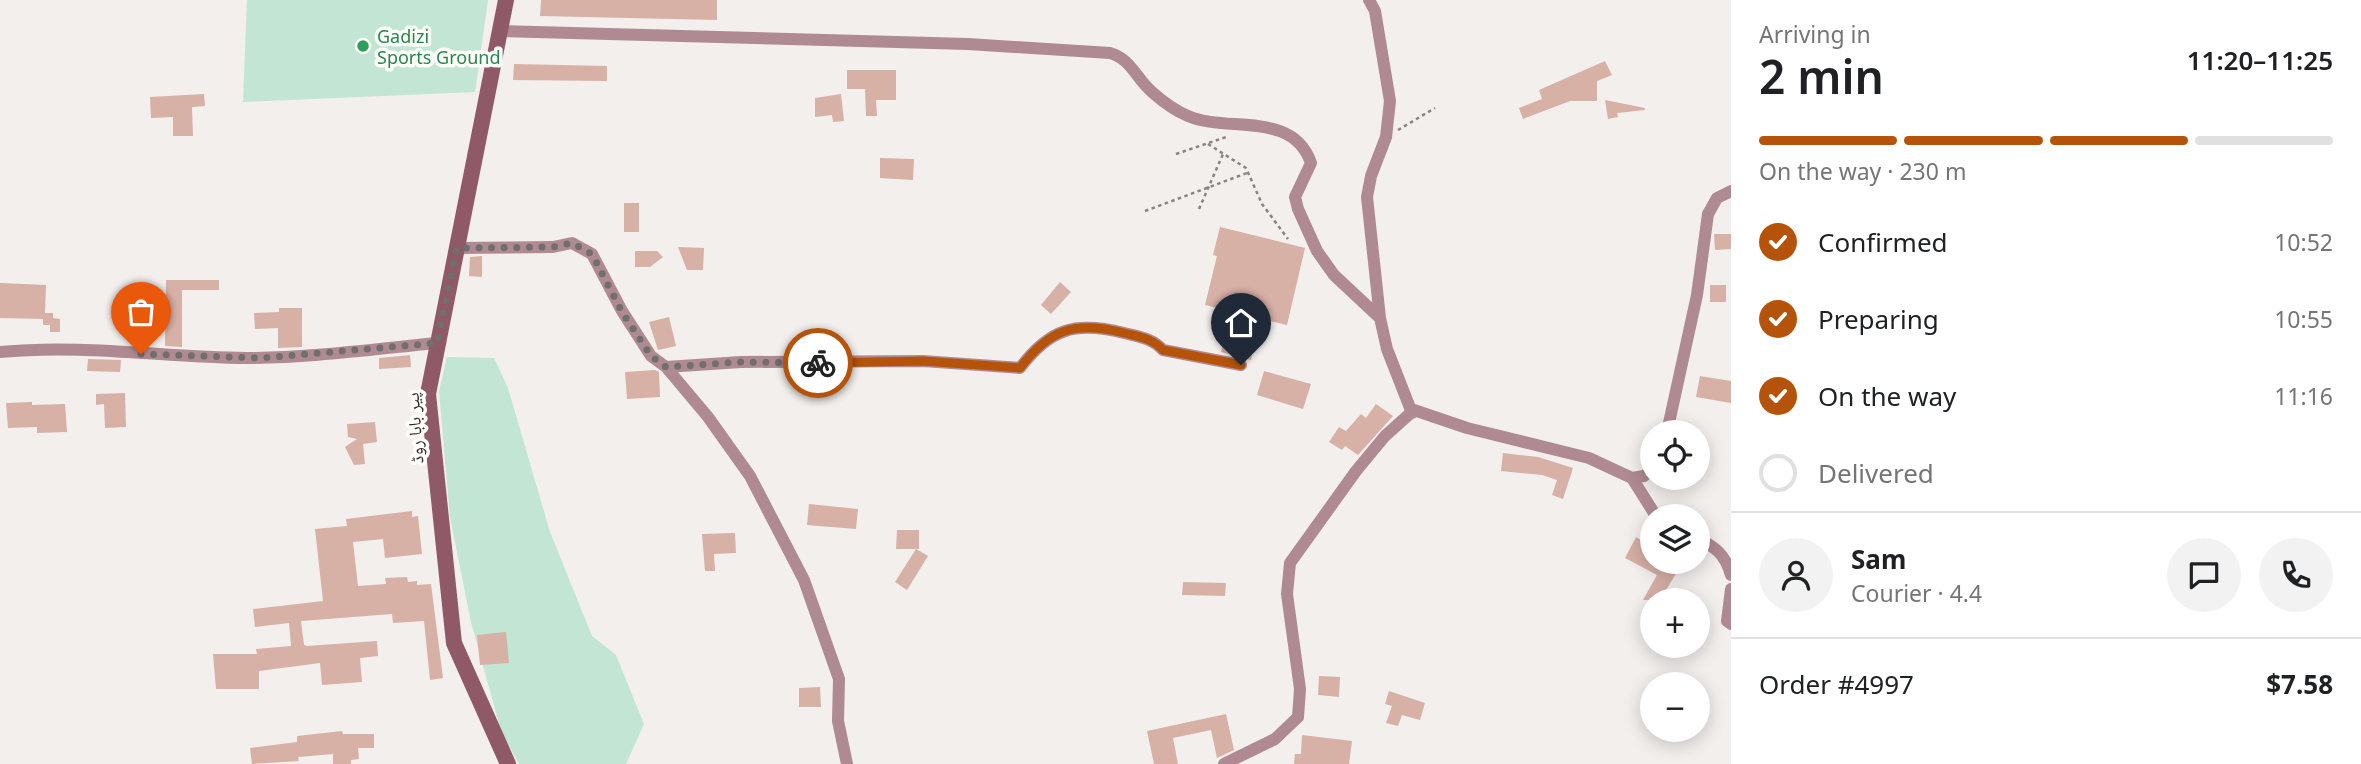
<!DOCTYPE html>
<html lang="en">
<head>
<meta charset="utf-8">
<style>
	body { margin:0; font-family:"Noto Sans","Noto Naskh Arabic",sans-serif; background:#f2f2f2; color:#202124; height:100vh; display:flex; flex-direction:column; font-size:26px; white-space:nowrap }
	* { box-sizing:border-box; margin:0 }
	p { font-size:23px; color:#757577 }
	.icon { flex:none; width:38px; height:38px; fill:none; stroke:currentColor; stroke-width:2; stroke-linecap:round; stroke-linejoin:round }
	.map { position:relative; flex:1; overflow:hidden }
	.details { display:flex; flex-direction:column; background:#fff; width:630px }
	.details>* { flex:none }
	.tools { position:absolute; left:1640px; top:420px; display:grid; gap:14px }
	.tools a { display:grid; place-items:center; width:70px; height:70px; border-radius:50%; background:#fff; box-shadow:0 4px 18px #0003; font-size:35px }
	.pin { position:absolute; display:grid; place-items:center; width:60px; height:60px; color:#fff; margin:-72px -30px; border-radius:50% 50% 50% 0; rotate:-45deg; box-shadow:0 0 7px #0007 }
	.pin .icon { rotate:45deg }
	.courier { position:absolute; display:grid; place-items:center; width:70px; height:70px; margin:-35px; border:5px solid #b45309; border-radius:50%; background:#fff; color:#222; box-shadow:0 2px 9px #0007 }
	.overview em { font-style:normal; font-weight:600 }
	.overview div { display:flex; flex-direction:column-reverse }
	.overview { display:flex; align-items:center; justify-content:space-between; height:119px; padding:0 28px }
	h1 { font-size:46px; font-weight:600; line-height:52px }
	.bar { display:grid; grid-template-columns:repeat(4,1fr); gap:10px 7px; align-content:center; height:84px; padding:0 28px }
	.bar i { height:9px; border-radius:5px; background:#e0e0e0 }
	.bar .active { background:#b45309 }
	.bar p { grid-column:span 4 }
	.line { display:flex; align-items:center; gap:18px; padding:0 28px; border-top:2px solid #e0e0e0 }
	.line div { flex:1 }
	.round { display:grid; place-items:center; flex:none; width:74px; height:74px; border-radius:37px; background:#f2f2f2 }
	ol { padding:0 28px; list-style:none }
	li { display:flex; align-items:center; gap:21px; height:77px }
	li p { margin-inline-start:auto }
	li .icon { padding:7px; border-radius:50%; background:#b45309; color:#fff; stroke-width:4 }
	li:last-child { color:#757577 }
	li i { width:38px; height:38px; border:4px solid #e0e0e0; border-radius:50% }
	main { display:flex; flex:1; min-height:0 }
	.map>svg:first-child { display:block }
	.green { fill:#c2e5d4 }
	.building { fill:#d7b0a6 }
	.lines { fill:none; stroke-linecap:round; stroke-linejoin:round }
	.path { stroke:#878584; stroke-width:2.5; stroke-dasharray:3.5 3.5; stroke-linecap:butt }
	.street { stroke:#b08a93; stroke-width:12 }
	.secondary { stroke:#8f5967; stroke-width:16 }
	.done { stroke:#706e6e; stroke-width:7; stroke-dasharray:0 12.6 }
	.route { stroke:#b45309; stroke-width:9 }
	.leisure-dot { fill:#2e9e5b; stroke:#fffdfa; stroke-width:2.5 }
	.labels { text-anchor:middle; dominant-baseline:central; stroke-width:7; stroke-linejoin:round; paint-order:stroke }
	.leisure-label { font-size:18px; fill:#27864d; stroke:#fffdfa; text-anchor:start }
	.street-label { font-size:18px; fill:#2a2929; stroke:#fffdfa }
</style>
</head>
<body>
<main>
<div class="map">
<svg width="1731" height="764" viewBox="0 0 1731 764">
	<rect width="100%" height="100%" fill="#f2efed"/>
	<path class="green" d="M247 0H488L475 92 243 102Z
		M447 357 494 358 508 388 550 532 592 636 616 655 644 724 626 764H519L501 731 471 622 450 517 439 391Z"/>
	<path class="building" d="M541 0H717V20L540 16Z
		M1605 61 1612 75 1597 81V101H1570L1523 119 1519 108 1542 99 1539 90Z
		M514 64 607 66V81L513 80Z
		M847 70H896V100H876L877 116H866L865 89H847Z
		M204 94 205 106 192 107 193 136H173V117L151 118 150 97Z
		M841 94 844 121 833 122 832 115 815 117V98Z
		M1605 100 1645 108V110L1617 113 1618 117 1608 119Z
		M880 158 914 159 913 180 880 178Z
		M624 203H639V232H624Z
		M1220 227 1305 248 1287 325 1252 317 1250 323 1237 320 1238 313 1205 305 1217 256 1213 255Z
		M1714 234H1731V249L1715 250Z
		M678 247 704 248 703 270H687Z
		M635 251H657L663 257 650 267H635Z
		M482 256V277L469 276 470 257Z
		M166 280H219V290H182V347L165 346Z
		M1060 282 1071 292 1051 314 1041 305Z
		M0 283 46 285 45 313H53V318L60 319V332H50V325H43V319L0 318Z
		M1710 285H1726V302H1710Z
		M279 308H302V347L278 348V328L255 329 254 313 279 312Z
		M669 317 676 346 658 350 649 322Z
		M1224 339 1254 345 1251 360 1221 352Z
		M410 355 411 367 379 369V358Z
		M88 359 121 360 120 372 87 371Z
		M655 370 659 372 660 397 627 399 625 372Z
		M1264 371 1311 384 1303 409 1257 395Z
		M1700 376 1731 381V403L1696 397Z
		M125 393 126 427 105 428 104 404 96 405V394Z
		M32 402V405L65 404 67 432 37 433V427L8 428 6 403Z
		M1376 404 1393 416 1358 455 1345 446 1342 450 1329 442 1339 427 1346 431 1361 414 1366 418Z
		M375 422 377 442 363 444 365 464 354 465 345 447 357 439 348 437 347 424Z
		M1503 453 1538 457 1573 468 1563 499 1552 495 1557 480 1542 475 1501 471Z
		M809 504 858 509 856 529 807 525Z
		M412 511V517L418 516 422 554 385 558 383 539 353 542 358 586 386 584 385 578 407 577 408 582 417 581V585L431 584 443 678 430 680 424 621 393 623 392 614 301 621 304 645 307 646 377 641 378 656 360 658 362 682 322 685 320 663 259 671V689H216L213 654H257L256 649 291 646 289 623 255 627 253 609 323 601 315 529 347 526 346 519Z
		M897 530H919V549H896Z
		M735 533 736 553 714 554 715 571H705L702 534Z
		M1636 537 1652 546V562H1683L1660 600H1643L1657 575 1625 558Z
		M916 549 928 556 907 590 895 582Z
		M1183 582 1226 583 1225 596 1182 595Z
		M506 632 509 663 480 665 477 635Z
		M1319 676 1340 677 1339 697 1318 695Z
		M820 687 821 707H799V688Z
		M1389 691 1425 703 1420 720 1402 715 1398 726 1386 723 1392 706 1385 704Z
		M1226 714 1234 750 1217 758 1211 730 1173 738 1178 764H1154L1147 731Z
		M342 731 343 734H374V748H358L359 759 351 760V764H333V754L298 757 299 761 252 764 250 748 297 742V736Z
		M1302 735 1352 741 1349 764H1294L1295 754H1301Z"/>
	<g class="lines">
		<path class="path" d="M1398 130 1435 108
			M1208 144 1246 168 1262 204 1288 239
			M1176 154 1229 136
			M1199 209 1223 154
			M1145 211 1247 173"/>
		<path class="street" d="M1369 0 1375 11 1390 101 1386 137 1371 176 1367 197 1380 318
			M500 31 968 44 1110 53C1131 59 1136 78 1152 92 1161 100 1176 111 1188 116 1228 133 1293 110 1311 163L1295 197 1298 209 1317 251 1334 275 1380 318 1387 349 1412 413
			M457 248 553 247 572 243 592 254 622 311 651 356 666 367 708 417 750 476 804 580 839 679 838 721 847 764
			M0 352C82 344 163 357 245 358 309 358 374 349 437 343
			M666 367 741 362 923 361 1020 368C1050 328 1076 321 1124 333 1139 337 1152 338 1163 350L1241 365
			M1667 432 1697 295 1708 214 1717 198 1731 191
			M1632 478 1654 513 1660 516
			M1698 538C1716 548 1725 554 1731 575
			M1731 589 1727 621 1731 624
			M1224 764 1275 739 1298 717 1300 689 1287 594 1290 563 1356 471 1385 436 1414 410 1467 428 1589 458 1632 478 1644 476 1652 470"/>
		<path class="secondary" d="M506 0 428 394 454 643 508 764"/>
	</g>
	<g class="lines">
		<path class="done" d="M141 354 262 358 437 343 457 248 553 247 572 243 592 254 622 312 651 356 666 367 741 362 818 363"/>
		<path class="route" d="M818 363 923 361 1020 368C1050 328 1076 321 1124 333 1139 337 1152 338 1163 350L1241 365"/>
	</g>
	<circle class="leisure-dot" cx="363" cy="46" r="7"/>
	<g class="labels">
		<g class="leisure-label">
			<text x="377" y="36">Gadizi<tspan x="377" dy="21">Sports Ground</tspan></text>
		</g>
		<g class="street-label">
			<text transform="translate(414 428) rotate(-94)">پیر بابا روڈ</text>
		</g>
	</g>
</svg>
<div class="tools">
<a><svg class="icon" aria-label="locate" viewBox="0 0 24 24"><circle cx="12" cy="12" r="6"/><path d="M12 2v4M12 18v4M2 12h4M18 12h4"/></svg></a>
<a><svg class="icon" aria-label="layers" viewBox="0 0 24 24"><path d="M12 4l9 5-9 5-9-5zM3 14l9 5 9-5"/></svg></a>
<a>+</a>
<a>−</a>
</div>
<div class="pin" style="left:141px;top:354px;background:#ea580c"><svg class="icon" aria-label="bag" viewBox="0 0 24 24"><path d="M5 8h14l-1 12H6zM9 8a3 3 0 0 1 6 0"/></svg></div>
<div class="pin" style="left:1241px;top:365px;background:#1f2937"><svg class="icon" aria-label="home" viewBox="0 0 24 24"><path d="M3 11l9-7 9 7M6 9v11h12V9"/></svg></div>
<div class="courier" style="left:818px;top:363px"><svg class="icon" aria-label="bike" viewBox="0 0 24 24"><circle cx="6" cy="16" r="4"/><circle cx="18" cy="16" r="4"/><path d="M6 16l4-8h5l3 8M10 8l3 8H6M13 5h3"/></svg></div>
</div>
<section class="details">
<div class="overview"><div><h1>2 min</h1><p>Arriving in</p></div><em>11:20–11:25</em></div>
<div class="bar"><i class="active"></i><i class="active"></i><i class="active"></i><i></i><p>On the way · 230 m</p></div>
<ol>
<li><svg class="icon" aria-label="check" viewBox="0 0 24 24"><path d="M5 12l5 5 9-10"/></svg>Confirmed<p>10:52</p></li>
<li><svg class="icon" aria-label="check" viewBox="0 0 24 24"><path d="M5 12l5 5 9-10"/></svg>Preparing<p>10:55</p></li>
<li><svg class="icon" aria-label="check" viewBox="0 0 24 24"><path d="M5 12l5 5 9-10"/></svg>On the way<p>11:16</p></li>
<li><i></i>Delivered</li>
</ol>
<div class="line" style="height:126px"><a class="round"><svg class="icon" aria-label="person" viewBox="0 0 24 24"><circle cx="12" cy="8" r="4"/><path d="M4 21q1-7 8-7t8 7"/></svg></a><div><b>Sam</b><p>Courier · 4.4</p></div><a class="round"><svg class="icon" aria-label="chat" viewBox="0 0 24 24"><path d="M4 5h16v11H9l-5 4z"/></svg></a><a class="round"><svg class="icon" aria-label="phone" viewBox="0 0 24 24"><path d="M5 4h4l2 5-3 2q2 4 5 5l2-3 5 2v4C11 20 4 13 5 4z"/></svg></a></div>
<div class="line" style="height:91px"><div>Order #4997</div><b>$7.58</b></div>
</section>
</main>
</body>
</html>
